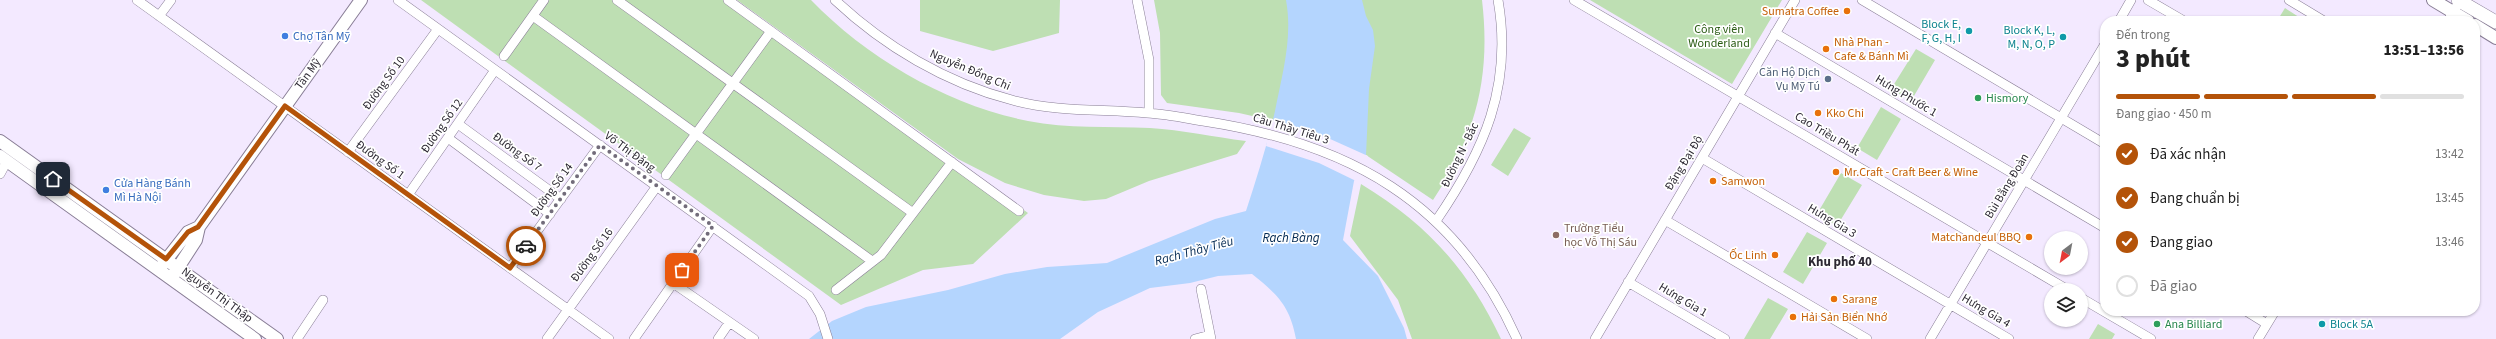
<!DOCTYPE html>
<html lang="vi">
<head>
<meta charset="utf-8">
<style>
	body { margin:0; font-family:"Source Sans 3",sans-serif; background:#f2f2f2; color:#222; height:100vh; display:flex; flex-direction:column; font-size:15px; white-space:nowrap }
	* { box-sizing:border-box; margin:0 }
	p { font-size:13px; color:#767676 }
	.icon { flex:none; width:22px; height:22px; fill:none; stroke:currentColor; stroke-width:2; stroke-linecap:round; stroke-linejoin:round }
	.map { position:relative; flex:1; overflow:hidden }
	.panel { position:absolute; left:2100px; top:16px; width:380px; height:300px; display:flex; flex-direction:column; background:#fff; border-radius:16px; box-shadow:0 1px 3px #0004 }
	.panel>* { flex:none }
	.needle { width:26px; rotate:212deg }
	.buttons { position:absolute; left:2044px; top:231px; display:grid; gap:8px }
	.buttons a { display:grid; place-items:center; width:44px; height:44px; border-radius:50%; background:#fff; box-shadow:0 1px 3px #0004; font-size:20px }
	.pin { position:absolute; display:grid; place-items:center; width:34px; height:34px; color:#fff; margin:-17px; border-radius:8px; box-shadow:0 2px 6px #0006 }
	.courier { position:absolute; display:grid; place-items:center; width:40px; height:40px; margin:-20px; border:3px solid #b45309; border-radius:50%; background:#fff; color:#222; box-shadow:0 1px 5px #0007 }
	.summary em { font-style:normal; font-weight:800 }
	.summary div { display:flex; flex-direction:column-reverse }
	.summary { display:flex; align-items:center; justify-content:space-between; height:68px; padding:0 16px }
	h1 { font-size:26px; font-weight:800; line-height:30px }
	.bar { display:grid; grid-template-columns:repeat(4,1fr); gap:6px 4px; align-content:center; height:48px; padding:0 16px }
	.bar i { height:5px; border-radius:3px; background:#e0e0e0 }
	.bar .on { background:#b45309 }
	.bar p { grid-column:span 4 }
	ol { padding:0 16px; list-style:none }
	li { display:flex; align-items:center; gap:12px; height:44px }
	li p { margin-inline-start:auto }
	li .icon { padding:4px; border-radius:50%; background:#b45309; color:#fff; stroke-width:4 }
	li:last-child { color:#767676 }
	li i { width:22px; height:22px; border:2px solid #e0e0e0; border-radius:50% }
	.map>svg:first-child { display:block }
	.green { fill:#bedfb3 }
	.water { fill:#b4d5fe }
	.pier { fill:#f3e9ff }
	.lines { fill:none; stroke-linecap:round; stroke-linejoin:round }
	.minor-casing { stroke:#897e96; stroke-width:10 }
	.major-casing { stroke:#897e96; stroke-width:14 }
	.highway-casing { stroke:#897e96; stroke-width:14 }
	.minor { stroke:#fff; stroke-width:9 }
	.major { stroke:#fff; stroke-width:12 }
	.highway { stroke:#fff; stroke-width:13 }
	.done { stroke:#726c7a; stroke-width:4; stroke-dasharray:0 7.2 }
	.route { stroke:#b45309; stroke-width:5 }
	.food-dot { fill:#e8710a; stroke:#fff; stroke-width:1.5 }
	.culture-dot { fill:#0f9aa8; stroke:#fff; stroke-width:1.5 }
	.shop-dot { fill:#3f7fe0; stroke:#fff; stroke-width:1.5 }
	.service-dot { fill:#5c6f8a; stroke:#fff; stroke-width:1.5 }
	.leisure-dot { fill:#2e9e5b; stroke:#fff; stroke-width:1.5 }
	.education-dot { fill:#8d6e63; stroke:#fff; stroke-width:1.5 }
	.labels { text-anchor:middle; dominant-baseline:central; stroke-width:3.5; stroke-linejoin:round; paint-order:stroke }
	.food-label { font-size:12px; fill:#c56008; stroke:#fff; text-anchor:start }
	.culture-label { font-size:12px; fill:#0d838f; stroke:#fff; text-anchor:end }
	.park-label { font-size:12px; fill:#2a5b14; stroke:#fff }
	.shop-label { font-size:12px; fill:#366cbe; stroke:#fff; text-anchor:start }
	.street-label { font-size:12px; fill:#2d2933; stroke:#fff }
	.service-label { font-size:12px; fill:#4e5e75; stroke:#fff; text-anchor:end }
	.leisure-label { font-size:12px; fill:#27864d; stroke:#fff; text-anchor:start }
	.education-label { font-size:12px; fill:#785e54; stroke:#fff; text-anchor:start }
	.water-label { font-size:13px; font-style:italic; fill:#032952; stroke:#fff }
	.neighbourhood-label { font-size:13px; font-weight:bold; fill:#2d2933; stroke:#fff }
</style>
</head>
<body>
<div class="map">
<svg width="2496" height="339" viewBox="0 0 2496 339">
	<rect width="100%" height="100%" fill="#f3e9ff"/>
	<path class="green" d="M421 0H735L1028 213 973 264 923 270 841 305Z
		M737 0H811C868 59 948 105 1028 121 1068 129 1109 126 1150 128 1182 130 1214 137 1246 141L1237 154 1149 181 1106 199 1084 201 1044 195 1005 183 958 159Z
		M920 0H1060L1059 33 993 51 920 31Z
		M1154 0H1295L1292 125 1239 113 1167 103 1161 95 1160 33Z
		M1331 0H1482C1491 77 1476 135 1433 200L1366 155Z
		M1590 0H1782L1732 84Z
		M2285 8 2302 19 2301 21H2277Z
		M1916 49 1935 60 1911 101 1891 89Z
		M1881 107 1901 119 1877 160 1857 148Z
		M1514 128 1531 138 1508 176 1491 165Z
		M1841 173 1862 185 1837 226 1817 214Z
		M1361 184C1427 224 1468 269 1501 339H1412L1398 300 1350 236Z
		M1807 232 1827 243 1803 284 1783 272Z
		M1768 298 1788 309 1770 339H1744Z
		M2098 324 2115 334 2112 339H2089Z"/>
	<path class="water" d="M1286 0H1362L1366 16 1373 30 1375 46 1369 89 1366 155 1354 181 1343 240 1378 276 1404 328 1407 339H1296C1290 306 1277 294 1252 274L1218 276 1190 283 1150 288 1098 312 1060 339H809L832 321 866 307 948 290 1005 274 1047 267 1107 263 1215 219 1246 211C1257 177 1267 146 1275 111 1282 75 1293 38 1286 0Z"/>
	<path class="pier" d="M1271 119 1319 134 1368 156 1356 181 1319 163 1266 146Z"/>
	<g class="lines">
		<g class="minor-casing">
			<path id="minor" d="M137 0 609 339
				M398 0 809 296 820 314 828 339
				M617 0 913 213
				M728 0 1019 211
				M835 0C884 46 946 83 1012 100 1056 112 1102 109 1147 113 1166 114 1185 118 1203 121 1348 143 1455 201 1517 339
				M1137 0 1149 60V113
				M1574 0 2068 290
				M1862 0 2105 144
				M2148 0 2184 21
				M2289 0 2324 21
				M159 16 171 0
				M533 16 872 261
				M2119 21 2131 0
				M2448 21 2456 7
				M1775 33 2105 228
				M504 56 544 0
				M458 124 561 199
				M448 138 550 214
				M348 152 438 29
				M1702 158 2009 339
				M0 174 7 161
				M666 175 771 31
				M408 195 495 70
				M1665 220 1867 339
				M1436 221C1484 151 1513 86 1498 0
				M510 268 600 145
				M1628 282 1725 339
				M673 283 754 339
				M1201 289 1211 339
				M836 290 881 255 952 162
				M2081 298 2151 339
				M2246 311 2267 324
				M297 339 323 300
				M547 339 657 186
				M634 339 713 226
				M718 339 729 323
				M1195 339 1210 335
				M1595 339 1795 0
				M1930 339 2105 44
				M2258 339 2275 311"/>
		</g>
		<g class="major-casing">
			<path id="major" d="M2433 0 2468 21
				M2475 25 2496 38
				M0 141 277 339
				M0 156 255 339
				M163 264 188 232 199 227
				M172 277 196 240 199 227 361 0"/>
		</g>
		<g class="highway-casing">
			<path id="highway" d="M2458 0 2496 22"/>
		</g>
		<use href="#minor" class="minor"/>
		<use href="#major" class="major"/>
		<use href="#highway" class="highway"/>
	</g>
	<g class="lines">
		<path class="done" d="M526 246 600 145 713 226 682 270"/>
		<path class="route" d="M53 179 166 259 188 232 198 227 285 106 510 268 526 246"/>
	</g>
	<g class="food-dot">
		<circle cx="1847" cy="11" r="4"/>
		<circle cx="1826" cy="49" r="4"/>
		<circle cx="1818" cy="113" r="4"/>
		<circle cx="1836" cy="172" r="4"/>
		<circle cx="1713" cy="181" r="4"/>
		<circle cx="2029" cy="237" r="4"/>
		<circle cx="1775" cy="255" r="4"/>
		<circle cx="1834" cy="299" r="4"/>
		<circle cx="1793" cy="317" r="4"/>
	</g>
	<g class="culture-dot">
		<circle cx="1969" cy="31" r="4"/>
		<circle cx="2063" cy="37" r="4"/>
		<circle cx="2322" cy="324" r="4"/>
	</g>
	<g class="shop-dot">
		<circle cx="285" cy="36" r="4"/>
		<circle cx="106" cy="190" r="4"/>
	</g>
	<circle class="service-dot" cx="1828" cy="79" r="4"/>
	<g class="leisure-dot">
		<circle cx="1978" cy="98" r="4"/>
		<circle cx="2157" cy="324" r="4"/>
	</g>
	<circle class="education-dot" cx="1556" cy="235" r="4"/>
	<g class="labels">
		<g class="food-label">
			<text x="1839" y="11" text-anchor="end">Sumatra Coffee</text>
			<text x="1834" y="42">Nhà Phan -<tspan x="1834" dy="14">Cafe &amp; Bánh Mì</tspan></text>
			<text x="1826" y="113">Kko Chi</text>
			<text x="1844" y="172">Mr.Craft - Craft Beer &amp; Wine</text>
			<text x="1721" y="181">Samwon</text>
			<text x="2021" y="237" text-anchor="end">Matchandeul BBQ</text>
			<text x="1767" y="255" text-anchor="end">Ốc Linh</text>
			<text x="1842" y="299">Sarang</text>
			<text x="1801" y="317">Hải Sản Biển Nhớ</text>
		</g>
		<g class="culture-label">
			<text x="1961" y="24">Block E,<tspan x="1961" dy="14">F, G, H, I</tspan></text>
			<text x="2055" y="30">Block K, L,<tspan x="2055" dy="14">M, N, O, P</tspan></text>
			<text x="2330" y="324" text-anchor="start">Block 5A</text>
		</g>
		<g class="park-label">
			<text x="1719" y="29">Công viên<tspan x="1719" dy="14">Wonderland</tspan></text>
		</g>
		<g class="shop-label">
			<text x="293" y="36">Chợ Tân Mỹ</text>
			<text x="114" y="183">Cửa Hàng Bánh<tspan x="114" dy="14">Mì Hà Nội</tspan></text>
		</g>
		<g class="street-label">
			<text transform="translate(970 70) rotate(23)">Nguyễn Đổng Chi</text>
			<text transform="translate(308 74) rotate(-54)">Tân Mỹ</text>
			<text transform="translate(384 83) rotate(-54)">Đường Số 10</text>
			<text transform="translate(1906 96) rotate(31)">Hưng Phước 1</text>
			<text transform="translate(442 126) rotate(-55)">Đường Số 12</text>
			<text transform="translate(1291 129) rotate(17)">Cầu Thầy Tiêu 3</text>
			<text transform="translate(1827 134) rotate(31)">Cao Triều Phát</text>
			<text transform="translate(517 152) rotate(36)">Đường Số 7</text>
			<text transform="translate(630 152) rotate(36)">Võ Thị Đặng</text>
			<text transform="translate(1460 155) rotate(-64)">Đường N - Bắc</text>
			<text transform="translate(380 160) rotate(36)">Đường Số 1</text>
			<text transform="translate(1684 163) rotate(-59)">Đặng Đại Độ</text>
			<text transform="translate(2007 186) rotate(-59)">Bùi Bằng Đoàn</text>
			<text transform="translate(552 190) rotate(-54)">Đường Số 14</text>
			<text transform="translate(1832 221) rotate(31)">Hưng Gia 3</text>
			<text transform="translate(592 255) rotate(-54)">Đường Số 16</text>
			<text transform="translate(217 295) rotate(36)">Nguyễn Thị Thập</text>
			<text transform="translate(1683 300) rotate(31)">Hưng Gia 1</text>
			<text transform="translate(1986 311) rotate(31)">Hưng Gia 4</text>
		</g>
		<g class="service-label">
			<text x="1820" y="72">Căn Hộ Dịch<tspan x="1820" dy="14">Vụ Mỹ Tú</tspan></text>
		</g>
		<g class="leisure-label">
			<text x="1986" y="98">Hismory</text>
			<text x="2165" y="324">Ana Billiard</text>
		</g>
		<g class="education-label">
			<text x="1564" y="228">Trường Tiểu<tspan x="1564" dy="14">học Vỗ Thị Sáu</tspan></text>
		</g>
		<g class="water-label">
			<text x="1291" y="238">Rạch Bàng</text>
			<text transform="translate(1194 251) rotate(-15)">Rạch Thầy Tiêu</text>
		</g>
		<g class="neighbourhood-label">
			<text x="1840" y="262">Khu phố 40</text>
		</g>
	</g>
</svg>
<div class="buttons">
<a><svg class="needle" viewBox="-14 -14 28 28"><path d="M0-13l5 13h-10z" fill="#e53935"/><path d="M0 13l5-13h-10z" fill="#767676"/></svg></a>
<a><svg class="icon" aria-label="layers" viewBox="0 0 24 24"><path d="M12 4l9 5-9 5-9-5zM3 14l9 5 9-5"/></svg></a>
</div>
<div class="pin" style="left:682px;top:270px;background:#ea580c"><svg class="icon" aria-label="bag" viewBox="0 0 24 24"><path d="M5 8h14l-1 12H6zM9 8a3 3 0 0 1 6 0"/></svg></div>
<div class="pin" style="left:53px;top:179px;background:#1f2937"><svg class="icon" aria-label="home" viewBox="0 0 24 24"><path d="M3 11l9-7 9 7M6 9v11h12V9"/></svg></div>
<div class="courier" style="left:526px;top:246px"><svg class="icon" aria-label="car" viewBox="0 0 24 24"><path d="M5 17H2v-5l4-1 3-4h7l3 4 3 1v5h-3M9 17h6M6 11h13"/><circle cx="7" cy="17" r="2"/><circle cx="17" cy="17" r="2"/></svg></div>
<section class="panel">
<div class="summary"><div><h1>3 phút</h1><p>Đến trong</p></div><em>13:51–13:56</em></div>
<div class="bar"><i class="on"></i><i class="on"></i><i class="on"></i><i></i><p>Đang giao · 450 m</p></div>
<ol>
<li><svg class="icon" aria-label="check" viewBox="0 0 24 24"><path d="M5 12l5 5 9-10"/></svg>Đã xác nhận<p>13:42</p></li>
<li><svg class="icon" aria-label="check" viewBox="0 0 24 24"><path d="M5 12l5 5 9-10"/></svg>Đang chuẩn bị<p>13:45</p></li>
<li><svg class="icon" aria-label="check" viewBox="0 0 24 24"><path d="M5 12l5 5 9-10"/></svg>Đang giao<p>13:46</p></li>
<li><i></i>Đã giao</li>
</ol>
</section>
</div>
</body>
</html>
